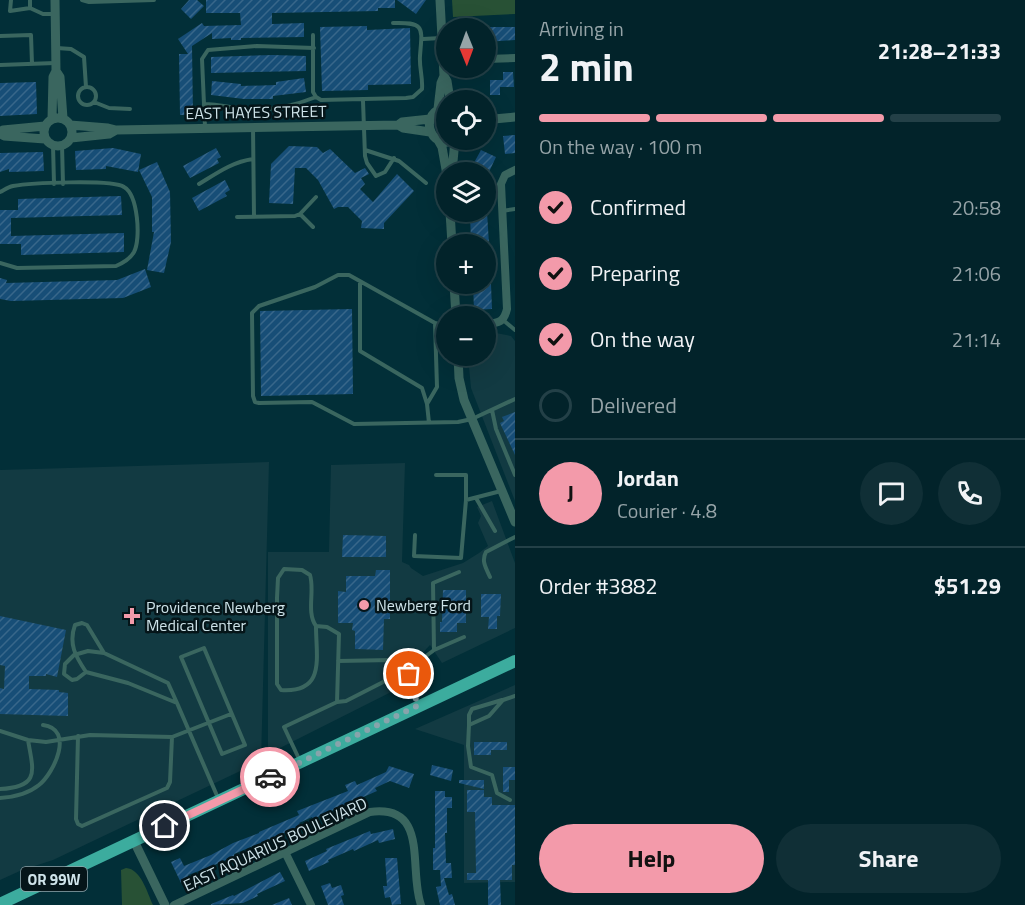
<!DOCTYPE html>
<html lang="en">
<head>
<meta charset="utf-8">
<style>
	body { margin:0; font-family:"Titillium Web",sans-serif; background:#102f36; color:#f1f3f6; height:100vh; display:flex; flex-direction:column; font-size:22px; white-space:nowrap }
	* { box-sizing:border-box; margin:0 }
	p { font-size:20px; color:#96a4a8 }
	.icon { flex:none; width:33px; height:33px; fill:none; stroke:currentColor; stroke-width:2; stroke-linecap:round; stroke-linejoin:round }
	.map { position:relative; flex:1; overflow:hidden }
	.side { display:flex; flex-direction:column; background:#02232a; width:510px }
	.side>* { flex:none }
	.needle { width:39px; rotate:179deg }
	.controls { position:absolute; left:436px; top:18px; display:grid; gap:12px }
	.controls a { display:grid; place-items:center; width:60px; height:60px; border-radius:50%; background:#02232a; box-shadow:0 6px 24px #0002,0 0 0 2px #234047; font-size:30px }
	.pin { position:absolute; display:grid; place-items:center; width:51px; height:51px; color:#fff; margin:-26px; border:3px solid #fff; border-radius:50%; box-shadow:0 2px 6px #0007 }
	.courier { position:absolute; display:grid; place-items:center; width:60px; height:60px; margin:-30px; border:4px solid #f39aaa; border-radius:50%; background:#fff; color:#222; box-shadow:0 2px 8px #0007 }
	.overview em { font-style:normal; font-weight:700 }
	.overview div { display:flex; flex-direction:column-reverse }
	.overview { display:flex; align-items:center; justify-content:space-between; height:102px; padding:0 24px }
	h1 { font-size:39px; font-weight:700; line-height:45px }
	.bar { display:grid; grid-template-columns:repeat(4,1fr); gap:9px 6px; align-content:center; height:72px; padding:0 24px }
	.bar i { height:8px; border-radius:4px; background:#234047 }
	.bar .active { background:#f39aaa }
	.bar p { grid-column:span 4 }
	.line { display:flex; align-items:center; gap:15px; padding:0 24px; border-top:2px solid #234047 }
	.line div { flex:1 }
	.round { display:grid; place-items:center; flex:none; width:63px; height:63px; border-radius:32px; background:#102f36 }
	ol { padding:0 24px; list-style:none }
	li { display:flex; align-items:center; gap:18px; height:66px }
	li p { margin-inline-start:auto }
	li .icon { padding:6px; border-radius:50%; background:#f39aaa; color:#111; stroke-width:4 }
	li:last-child { color:#96a4a8 }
	li i { width:33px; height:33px; border:3px solid #234047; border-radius:50% }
	.primary-button { display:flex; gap:12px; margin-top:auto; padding:12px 24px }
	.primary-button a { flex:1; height:69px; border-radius:36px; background:#f39aaa; color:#111; font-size:24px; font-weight:700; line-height:69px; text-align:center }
	.primary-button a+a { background:#102f36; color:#f1f3f6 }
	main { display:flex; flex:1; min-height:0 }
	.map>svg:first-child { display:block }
	.built { fill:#123a42 }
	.park { fill:#285135 }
	.building { fill:url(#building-hatch) }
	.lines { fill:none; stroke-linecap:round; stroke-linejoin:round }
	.service { stroke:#3a665f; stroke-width:4 }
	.minor { stroke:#3a665f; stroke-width:8 }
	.tertiary { stroke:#3a665f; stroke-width:9 }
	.trunk { stroke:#3cac9e; stroke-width:12 }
	.done { stroke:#87a4ab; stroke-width:6; stroke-dasharray:0 10.8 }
	.route { stroke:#f39aaa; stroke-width:8 }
	.poi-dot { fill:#f39aaa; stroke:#051519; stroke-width:2 }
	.labels { text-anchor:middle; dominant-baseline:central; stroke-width:5; stroke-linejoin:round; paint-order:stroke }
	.shield { fill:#051519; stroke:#92a5ab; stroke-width:1.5 }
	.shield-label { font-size:15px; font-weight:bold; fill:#cee3e9 }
	.street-label { font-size:16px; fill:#cee3e9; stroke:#051519 }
	.poi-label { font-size:16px; fill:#cee3e9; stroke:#051519; text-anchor:start }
</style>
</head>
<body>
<main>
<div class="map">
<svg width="515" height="905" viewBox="0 0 515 905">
	<defs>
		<pattern id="building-hatch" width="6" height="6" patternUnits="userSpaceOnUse" patternTransform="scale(1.5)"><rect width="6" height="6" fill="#174e77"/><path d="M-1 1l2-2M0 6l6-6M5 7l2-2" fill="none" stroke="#38678a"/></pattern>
	</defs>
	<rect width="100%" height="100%" fill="#022f38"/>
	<path class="built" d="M486 331 511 336 515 341V501L471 388 468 356H486Z
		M269 462 261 761 53 860 22 870 0 880V470Z
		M405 463 402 562 409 565 411 568 423 576 463 563 479 553 488 546 478 523 481 516 477 507 492 501 515 563V628L442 663 430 645 412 664 406 678 405 685 268 754V552H329L331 465Z
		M515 685V882L464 883V745L415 729Z"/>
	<path class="park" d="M452 0H515V14L453 17Z
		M126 868C141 869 147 892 153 905H122L121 870Z"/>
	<path class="building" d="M189 0H197L204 6 191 19 181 9Z
		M206 0H395V8H378V11L272 13V24L304 23V37L241 38V40H231V38L212 39V33L192 46 193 115H180L179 54H188L178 39 202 23 204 26 241 25 240 13H206Z
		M397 0H426L416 14Z
		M367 26V30L410 28 411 84 368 85V90L322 91 320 27Z
		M488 27H515V40L486 42V28Z
		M273 55 306 56V71L211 73V57Z
		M503 72H513L514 87H500V95H490V80H503Z
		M304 78 306 92 273 96V99H244L211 95 212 81 241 84V86L276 85V82Z
		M36 82 37 114 0 116V83Z
		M515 135V153L505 154 503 136Z
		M289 146 317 147 323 153 330 149 355 173 365 168 369 174 361 178 365 184 360 189 373 202 397 174 414 191 384 223V229L361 228 362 221 348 207H338L334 209 318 180 306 168H295L293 204 269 203 271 164Z
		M113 148 141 154 138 172 106 166V169L76 170 75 151Z
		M216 148 221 157 217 159 219 163 190 178 183 166Z
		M481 150 496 157 489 172H469Z
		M43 152 44 171 9 172V169L0 172V153Z
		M157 162 170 192 171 242 164 273 147 270 154 232H152V197L139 170Z
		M225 180 230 190 225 193 227 196 199 211 192 198Z
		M121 196 122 215 11 218V236L124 233V252L21 255V244H0V210H18V199Z
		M470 212H487L489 244H471Z
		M145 269 151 287 123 298 11 301 0 299V278L7 280 6 283 117 280Z
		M473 284H491L492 309 474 310Z
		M352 309 353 394 261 396 260 311Z
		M515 412V455L500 423 504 421 502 417Z
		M343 535 386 536V557H342Z
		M376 570H390V619H384L383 650 355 649V631L352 630 353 623H338V591L346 592V576H375Z
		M443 590H466V623H457V632H440V622H442Z
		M481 594H501L500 616H497V629H488L489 617H481Z
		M0 616 66 630 57 677 46 674V676H29V689L59 690V692L68 693V716L0 714V688L4 689 5 666 0 665Z
		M474 742H507V750H491V755H474Z
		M432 765 453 770 451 781 430 775Z
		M389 766 414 774 409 788 390 781 375 788 377 791 313 819 312 817 299 823 301 826 234 854 235 856 212 866 213 868 205 871 204 869 188 875 190 879 181 883 171 862 180 858 184 866 211 855 233 843 259 833V832L299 815 297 811 348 791 345 785 355 781 357 785 386 772Z
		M503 767H515V780H509V792H503Z
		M459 780H484V789L459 783Z
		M467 790H484V797H492V805H515V865H512V880H500L501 905H488V880H467V873H476L475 812H467Z
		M435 791H445V797H452V808H447V833H445L446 863H451L452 878H444L449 895 452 894 455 905H440L436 887 441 886 440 870H433V848H435Z
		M393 829 395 839 379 843 378 840 354 851 353 849 328 860 329 862 309 871 305 861 327 851 326 849 370 831 371 834Z
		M385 858H397L401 904 392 905 390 897 385 898 383 886H387Z
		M280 872 285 881 257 894 258 896 243 903 209 905 233 895 234 896Z
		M330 883 332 888 341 885 344 895 341 896 344 905H328L321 886Z
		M289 898 292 905H272Z"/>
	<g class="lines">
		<path class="service" d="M11 0 10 11 30 8
			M30 0V8L43 14H54
			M82 0 89 2 154 0
			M313 35V92L316 97 321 100 406 98 413 97 422 89C423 77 419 67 420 56 422 28 426 22 393 23
			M0 36 31 35 32 64
			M423 39 441 38
			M57 48 71 49 84 57 86 87
			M0 65 55 63
			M78 96a9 9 0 1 1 18 0a9 9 0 1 1-18 0Z
			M363 101 365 156 367 163 376 176 385 172 394 158
			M94 102 109 108 130 109
			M204 104C220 104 235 109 251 110 272 110 296 105 316 97
			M205 127 202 59 208 50 257 46 314 48
			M253 127 254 217
			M53 145 54 184
			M62 145 63 184
			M365 150 399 161 426 183
			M199 184C217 173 232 162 253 159
			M0 192C4 190 8 187 13 186 29 183 112 179 124 187 138 195 141 239 134 252 130 259 123 263 116 266L17 268 0 263
			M502 211 515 209
			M300 214 313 227
			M237 217 295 216 300 214 316 197
			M360 281V351L422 388 427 404
			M503 320 515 330
			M447 326 435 323 349 275H338L315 287 259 306 252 313 253 396 255 402 259 403 312 402 354 424 458 422 472 419 515 399
			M492 410 496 429 515 475
			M429 423 427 404 437 387 435 323
			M436 475H466V500
			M476 498 495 531
			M415 535 414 556 461 558 466 500 501 491
			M490 577C486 568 481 561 486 552L515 537
			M204 648 245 745 222 754 181 657Z
			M434 650 464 637
			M104 653 87 625 82 623 75 625C68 644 76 657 86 672L128 683 177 703 218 798
			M86 672 77 679 72 680 64 674 65 664 74 655 88 651 104 653 168 683 177 703
			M337 702 346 701 391 678 392 660 338 661
			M419 705C403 671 405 672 434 650L433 583 459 572
			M469 725V715L472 709 502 700
			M0 731 28 740 46 742 90 735 172 737 231 714
			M78 736 76 819 78 824 82 826 167 788 170 782 172 737
			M300 761 284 727 337 702 339 634 327 627 316 626C306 612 315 591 310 575L302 570 284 569 278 578 277 598V684L281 690C326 693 316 658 316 626
			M0 789C41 787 33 770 28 740
			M0 798C15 797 28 794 39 785 54 773 75 729 43 725
			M510 800 497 793 492 775 471 767 468 746 469 725 489 716 503 700 515 696"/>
		<path class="minor" d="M486 59 515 58
			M486 324C499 323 504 322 507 309L501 184 505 175 515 170
			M285 852 311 905
			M174 905 370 812C430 804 408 869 421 905"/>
		<path class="tertiary" d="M440 0 444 76 447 81 450 100
			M56 71 60 77 63 118
			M447 107C417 111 429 152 456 140
			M438 109 441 83 444 76
			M44 132a14 14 0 1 1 28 0a14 14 0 1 1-28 0Z
			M52 119 53 77 56 71 55 0
			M486 123 492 122 494 119 515 117
			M70 125 108 128 116 130 398 125 403 128 430 132
			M398 125 402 122 430 119
			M0 132 3 130 45 126
			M0 133 4 136 45 139
			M71 138 109 134 116 130
			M438 140 442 147 447 175
			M452 172 455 140
			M450 212 452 244
			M454 284 456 316
			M458 356 459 378 464 400 515 522
			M134 841 165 905"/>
		<path class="trunk" d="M0 904 515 661"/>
	</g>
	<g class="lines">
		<path class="done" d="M270 777 419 705 409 685V674"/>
		<path class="route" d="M165 826 270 777"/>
	</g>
	<g class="poi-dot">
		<circle cx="364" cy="605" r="6"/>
		<path d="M129 607h6v6h6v6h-6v6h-6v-6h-6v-6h6z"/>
	</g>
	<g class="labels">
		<rect class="shield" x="21" y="867" width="66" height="24" rx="4.5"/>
		<g class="shield-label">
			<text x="54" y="879">OR 99W</text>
		</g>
		<g class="street-label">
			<text transform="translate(256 112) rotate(-1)">EAST HAYES STREET</text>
			<text transform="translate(275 844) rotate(-25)">EAST AQUARIUS BOULEVARD</text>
		</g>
		<g class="poi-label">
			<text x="376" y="605">Newberg Ford</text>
			<text x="146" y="607">Providence Newberg<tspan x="146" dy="18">Medical Center</tspan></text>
		</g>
	</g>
</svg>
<div class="controls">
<a><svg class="needle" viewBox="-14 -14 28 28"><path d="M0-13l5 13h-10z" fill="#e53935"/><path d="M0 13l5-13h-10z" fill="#96a4a8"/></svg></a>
<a><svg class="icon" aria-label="locate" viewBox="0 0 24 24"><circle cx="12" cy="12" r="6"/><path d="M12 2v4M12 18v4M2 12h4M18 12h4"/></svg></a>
<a><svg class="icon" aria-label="layers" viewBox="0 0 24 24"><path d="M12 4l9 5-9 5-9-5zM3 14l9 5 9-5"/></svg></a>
<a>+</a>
<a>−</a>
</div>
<div class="pin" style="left:409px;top:674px;background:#ea580c"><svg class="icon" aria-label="bag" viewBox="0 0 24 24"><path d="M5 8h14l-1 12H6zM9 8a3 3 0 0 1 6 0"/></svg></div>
<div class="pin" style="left:165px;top:826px;background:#1f2937"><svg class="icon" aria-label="home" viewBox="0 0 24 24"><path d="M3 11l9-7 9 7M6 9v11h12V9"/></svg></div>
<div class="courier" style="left:270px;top:777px"><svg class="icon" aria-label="car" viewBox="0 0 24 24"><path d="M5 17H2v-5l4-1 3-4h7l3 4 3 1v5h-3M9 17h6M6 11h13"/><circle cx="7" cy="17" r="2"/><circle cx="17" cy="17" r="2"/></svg></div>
</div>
<section class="side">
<div class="overview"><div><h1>2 min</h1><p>Arriving in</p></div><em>21:28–21:33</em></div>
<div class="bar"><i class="active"></i><i class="active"></i><i class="active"></i><i></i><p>On the way · 100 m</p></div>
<ol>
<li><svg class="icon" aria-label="check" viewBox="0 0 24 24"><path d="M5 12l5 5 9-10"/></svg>Confirmed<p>20:58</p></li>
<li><svg class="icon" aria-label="check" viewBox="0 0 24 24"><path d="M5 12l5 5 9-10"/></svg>Preparing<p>21:06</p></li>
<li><svg class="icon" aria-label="check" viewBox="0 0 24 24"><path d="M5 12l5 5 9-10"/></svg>On the way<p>21:14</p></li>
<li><i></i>Delivered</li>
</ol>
<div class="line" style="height:108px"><b class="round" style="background:#f39aaa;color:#111">J</b><div><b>Jordan</b><p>Courier · 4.8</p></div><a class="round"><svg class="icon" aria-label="chat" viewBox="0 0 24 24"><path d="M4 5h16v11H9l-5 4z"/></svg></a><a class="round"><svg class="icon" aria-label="phone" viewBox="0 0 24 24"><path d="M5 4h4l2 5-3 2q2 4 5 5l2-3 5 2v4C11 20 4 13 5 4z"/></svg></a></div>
<div class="line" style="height:78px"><div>Order #3882</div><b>$51.29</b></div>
<div class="primary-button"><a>Help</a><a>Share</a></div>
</section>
</main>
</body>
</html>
